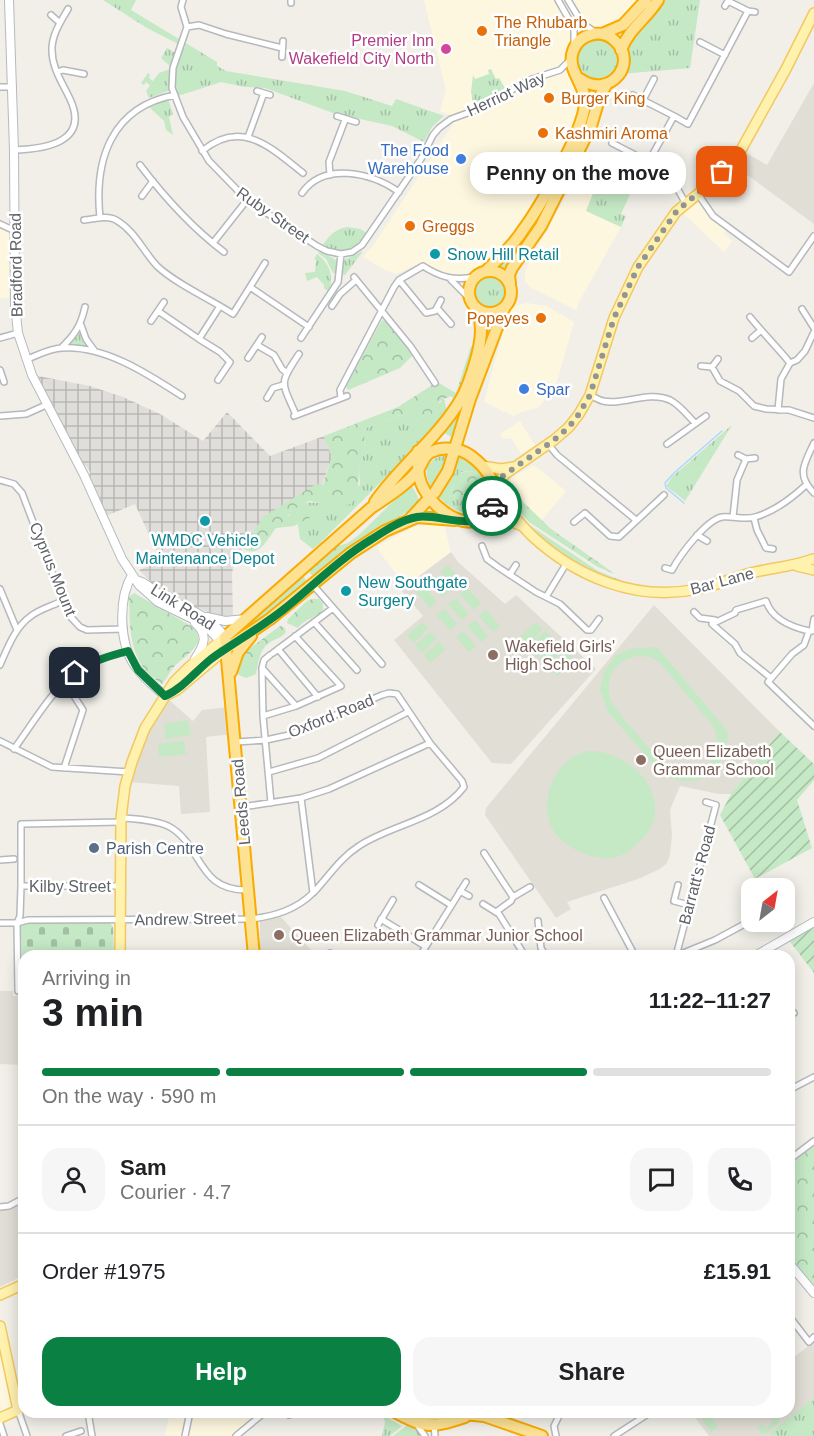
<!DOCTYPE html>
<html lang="en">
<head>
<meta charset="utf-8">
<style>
	body { margin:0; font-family:Arial,sans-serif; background:#f6f6f6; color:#202124; height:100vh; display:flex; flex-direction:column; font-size:22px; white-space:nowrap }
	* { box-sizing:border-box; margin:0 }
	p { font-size:20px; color:#757577 }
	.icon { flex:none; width:33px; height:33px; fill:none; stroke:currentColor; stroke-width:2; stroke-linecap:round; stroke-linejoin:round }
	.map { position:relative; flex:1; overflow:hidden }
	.drawer { position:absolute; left:18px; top:950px; width:777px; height:468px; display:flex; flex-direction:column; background:#fff; border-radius:18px; box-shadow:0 3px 15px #0003 }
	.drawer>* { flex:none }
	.needle { width:39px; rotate:31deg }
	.controls { position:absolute; left:741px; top:878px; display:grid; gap:12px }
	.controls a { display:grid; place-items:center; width:54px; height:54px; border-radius:12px; background:#fff; box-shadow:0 3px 15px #0003; font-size:30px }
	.pin { position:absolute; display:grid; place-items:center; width:51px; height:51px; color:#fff; margin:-26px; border-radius:12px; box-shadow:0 3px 9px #0006 }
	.courier { position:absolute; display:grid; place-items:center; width:60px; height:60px; margin:-30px; border:4px solid #0b8043; border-radius:50%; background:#fff; color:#222; box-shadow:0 2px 8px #0007 }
	.bubble { position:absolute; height:42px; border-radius:18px; background:#fff; box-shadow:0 3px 15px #0003; font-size:20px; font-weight:700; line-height:42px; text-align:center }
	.summary em { font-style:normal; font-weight:700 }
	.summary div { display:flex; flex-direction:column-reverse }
	.summary { display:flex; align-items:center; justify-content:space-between; height:102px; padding:0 24px }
	h1 { font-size:39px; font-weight:700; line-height:45px }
	.bar { display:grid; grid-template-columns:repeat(4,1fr); gap:9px 6px; align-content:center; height:72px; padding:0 24px }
	.bar i { height:8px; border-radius:4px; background:#e0e0e0 }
	.bar .active { background:#0b8043 }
	.bar p { grid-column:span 4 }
	.line { display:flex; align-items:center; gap:15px; padding:0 24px; border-top:2px solid #e0e0e0 }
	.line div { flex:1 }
	.round { display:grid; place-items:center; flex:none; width:63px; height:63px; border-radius:18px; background:#f6f6f6 }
	.primary-button { display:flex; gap:12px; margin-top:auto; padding:12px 24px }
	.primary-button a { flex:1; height:69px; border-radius:18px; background:#0b8043; color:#fff; font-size:24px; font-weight:700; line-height:69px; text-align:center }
	.primary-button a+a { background:#f6f6f6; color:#202124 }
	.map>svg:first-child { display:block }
	.commercial { fill:#fef7e0 }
	.industrial { fill:url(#industrial-grid) }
	.education { fill:#e1ded6 }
	.grass { fill:url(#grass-tufts); fill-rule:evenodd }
	.forest { fill:url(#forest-crowns) }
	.cemetery { fill:url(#cemetery-stones) }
	.garden { fill:url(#garden-furrows) }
	.pitch { fill:#c5e8c5; fill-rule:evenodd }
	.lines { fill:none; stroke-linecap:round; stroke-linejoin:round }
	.stream { stroke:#aadaff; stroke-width:1.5 }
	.street-casing { stroke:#b5b8bc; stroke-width:8 }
	.secondary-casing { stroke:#b6babf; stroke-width:10 }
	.primary-casing { stroke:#f2c960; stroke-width:12 }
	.highway-casing { stroke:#f9ab00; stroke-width:14 }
	.street { stroke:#fff; stroke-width:5 }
	.secondary { stroke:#fff; stroke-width:8 }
	.primary { stroke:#fff2af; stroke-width:9 }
	.highway { stroke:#fde293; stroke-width:10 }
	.done { stroke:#929495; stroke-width:6; stroke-dasharray:0 10.8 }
	.route { stroke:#0b8043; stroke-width:8 }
	.food-dot { fill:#e8710a; stroke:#fff; stroke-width:2 }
	.hotel-dot { fill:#d1479c; stroke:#fff; stroke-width:2 }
	.shop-dot { fill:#3f7fe0; stroke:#fff; stroke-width:2 }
	.culture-dot { fill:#0f9aa8; stroke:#fff; stroke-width:2 }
	.education-dot { fill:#8d6e63; stroke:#fff; stroke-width:2 }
	.service-dot { fill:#5c6f8a; stroke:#fff; stroke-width:2 }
	.labels { text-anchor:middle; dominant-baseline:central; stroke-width:5; stroke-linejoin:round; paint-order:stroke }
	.food-label { font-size:16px; fill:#c56008; stroke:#fff; text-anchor:start }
	.hotel-label { font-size:16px; fill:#b23c85; stroke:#fff; text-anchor:end }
	.street-label { font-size:16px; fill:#5f6368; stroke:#fff }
	.shop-label { font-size:16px; fill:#366cbe; stroke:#fff; text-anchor:end }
	.culture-label { font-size:16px; fill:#0d838f; stroke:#fff; text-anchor:start }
	.education-label { font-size:16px; fill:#785e54; stroke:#fff; text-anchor:start }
	.service-label { font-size:16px; fill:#4e5e75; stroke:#fff; text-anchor:start }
</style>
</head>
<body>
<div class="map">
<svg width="814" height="1436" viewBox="0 0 814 1436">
	<defs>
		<pattern id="industrial-grid" width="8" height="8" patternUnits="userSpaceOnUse" patternTransform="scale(1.5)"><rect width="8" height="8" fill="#e0deda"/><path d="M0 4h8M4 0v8" fill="none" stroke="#b9b8b5"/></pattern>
		<pattern id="grass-tufts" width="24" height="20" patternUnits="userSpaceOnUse" patternTransform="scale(1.5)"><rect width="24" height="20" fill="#c5e8c5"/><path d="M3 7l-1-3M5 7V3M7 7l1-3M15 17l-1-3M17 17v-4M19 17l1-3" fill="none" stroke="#a3c0a4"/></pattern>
		<pattern id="forest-crowns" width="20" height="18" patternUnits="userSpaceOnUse" patternTransform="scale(1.5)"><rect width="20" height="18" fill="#c5e8c5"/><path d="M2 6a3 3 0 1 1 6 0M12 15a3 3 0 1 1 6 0" fill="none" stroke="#a3c0a4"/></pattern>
		<pattern id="cemetery-stones" width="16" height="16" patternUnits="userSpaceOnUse" patternTransform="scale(1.5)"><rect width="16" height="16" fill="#c5e8c5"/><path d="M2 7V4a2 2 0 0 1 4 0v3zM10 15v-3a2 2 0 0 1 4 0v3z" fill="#a3c0a4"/></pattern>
		<pattern id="garden-furrows" width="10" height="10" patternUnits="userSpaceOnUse" patternTransform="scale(1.5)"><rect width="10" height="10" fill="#c5e8c5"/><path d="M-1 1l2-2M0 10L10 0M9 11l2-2" fill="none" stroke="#a3c0a4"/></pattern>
	</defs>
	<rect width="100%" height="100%" fill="#f1efe8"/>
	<path class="commercial" d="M424 0H646L616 29 585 104 533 215 482 272 474 277H452L434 270 423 262 396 274 381 268 363 257 375 243 457 118 440 111 446 90Z
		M577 177 596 186 586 211 621 227 579 302 577 310 531 288 525 281V275L527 266Z
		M699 200 709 214 728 228 724 233 732 241 724 252 683 213Z
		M0 229 9 233 10 236 9 298H0Z
		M527 303 546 306 574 322 556 385 538 408 524 411 513 416 484 402 501 339 504 321 513 306Z
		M520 421 535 445 521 454 511 438 504 439 500 434Z
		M534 465 566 491 542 520 505 484 508 480Z
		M432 524 444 525 451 552 405 586 379 551 378 546 413 527Z
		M0 1326 18 1410 0 1418Z
		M170 1412H253L257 1415 232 1436H165Z"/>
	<path class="industrial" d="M38 376 90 386 123 397 160 414 203 441 227 412 270 456 324 436 332 457 322 485 247 543 234 561 232 574 233 618 209 613 156 587 139 570 161 561 135 504 106 516 89 480 90 472 87 467 82 464Z"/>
	<path class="education" d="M814 83V224L731 163 741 150 767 165Z
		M451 552 458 562 505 604 516 595 596 669 511 764 492 763 394 640 423 616 401 590Z
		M654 605 778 730 777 735 731 794H719L680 786 670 810 672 835 670 855 667 863 660 869 638 879 567 902 571 909 556 918 485 815 486 808Z
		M169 700 193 721 202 710 230 707 232 734 206 737 210 812 181 814 179 786 129 782 148 731Z
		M281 917 312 951 307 955H260V920Z
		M0 991H13V996H24V1065L0 1064Z
		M24 1200V1275L0 1287V1210L9 1208Z
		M814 1337V1436H709L693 1415 699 1412H789V1358L794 1357 807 1347 809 1342Z"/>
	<path class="grass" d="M103 0H136L131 10 217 62V66L226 71 345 91 392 106 396 99 444 116 432 127 424 142 392 126 333 113 265 88 245 87 221 82 178 96C171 79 177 64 183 48H186L147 28Z
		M658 0H700L690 68 620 74 613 81 580 79 574 49 593 34 618 44Z
		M167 48 175 53 170 66 161 58Z
		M170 69V90L149 98 146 91 150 85 146 82 144 85 141 83 148 73 150 75 149 78 153 81 159 73Z
		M491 69 496 79 499 78 505 88 481 105 473 102 471 92 473 75 475 79 489 74 488 70Z
		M168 99 173 114 169 117 173 135 166 130 164 121 149 107Z
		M575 168 632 190 621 214 626 216 621 227 586 211 596 186 572 175Z
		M548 200 534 228 505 274 494 268Z
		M347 227 360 229 367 233C354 250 341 257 323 245 329 235 336 229 347 227Z
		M320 251C332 260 339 255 338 273H333L326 259 318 253Z
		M363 251 345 275 342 274 344 260Z
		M317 254C330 264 334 276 329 292L324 288V285L317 277 307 281 305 273 315 272 316 260 314 259Z
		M471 292a17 17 0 1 1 34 0a17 17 0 1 1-34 0Z
		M484 314 495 317 455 439 439 430 457 409Z
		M81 325 95 351 61 348Z
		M444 399 447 411 388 475 320 543 313 549 300 539 298 524 316 514 317 510 291 516 288 514C301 497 321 503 340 506L360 485 359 469 363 456 365 443 363 434 366 428 409 412 420 422 425 424 436 406Z
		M732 425 685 501C678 494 671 491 666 486L672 477Z
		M449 454 446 468 442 470 432 489C421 470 427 458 449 454Z
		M458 457C480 462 503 497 476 512 461 515 447 507 438 496L453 476ZM471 471 485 496V502L475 506 457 499 452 493 451 490 461 472Z
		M411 484 421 503 417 506 370 534 315 576 310 574V567L338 546 348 543 360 534Z
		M525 522 598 571 630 584C588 580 554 550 525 522Z
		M302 573 306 581 305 583 243 633 240 630Z
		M814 1398V1436H773L770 1433Z
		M381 1412H384L390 1419 402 1426 390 1436H382L385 1422Z
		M772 1412H781L779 1422 767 1433 761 1434 758 1426 763 1425 766 1428 771 1424Z
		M406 1426 415 1428 422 1436H393Z"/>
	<path class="forest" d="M382 320 386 321 412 352 413 355 400 368 348 390 346 386Z
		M471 346 475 348 455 400 451 396 440 401 425 424 420 422 409 412 366 428 364 431 365 450 359 469 358 494 354 500 349 505 340 506 309 501 290 511 288 516 313 509 317 510V514L294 526 276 528C268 538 258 560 243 548L263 517 316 484 323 485 332 457 324 436 398 407 437 382 456 393Z
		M470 471 474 474 486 499 485 501 475 506 457 499 451 491 459 473Z
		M503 483 551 529 615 574 598 567 529 522 513 504Z
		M134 593 191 626C211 643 184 656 173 668 169 673 166 680 162 684 130 665 130 634 129 600V597Z
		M312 599H319L323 603V610C313 620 307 617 298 628L287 623 288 619 307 601Z
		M280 626 284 627 286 632C282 637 280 637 274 640 259 647 259 660 256 674L246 678 239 675 237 672 242 658 249 649Z
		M814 1144V1287L789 1256V1163Z"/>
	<path class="cemetery" d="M27 923H110L113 927 114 955 24 956 23 988 21 926Z"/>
	<path class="garden" d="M778 730 814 764V780L797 800 812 848 755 879 720 815 731 794 777 735Z
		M814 923V973L787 938Z"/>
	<path class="pitch" d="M448 565 461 581 454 587 440 571Z
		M436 576 449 591 442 597 429 582Z
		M424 586 437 601 430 608 417 592Z
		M467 588 481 603 474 610 460 594Z
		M456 598 469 614 462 620 448 604Z
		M444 609 457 624 450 630 436 615Z
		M486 610 500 626 493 632 479 616Z
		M475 620 488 636 481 642 467 626Z
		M422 622 428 629 413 643 407 635Z
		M536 622 543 629 535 637 537 639 545 631 552 637 537 657 517 640Z
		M463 631 476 646 469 652 456 637Z
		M430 632 437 639 422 653 415 645Z
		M439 642 446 649 430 663 424 655Z
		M557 642 564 648 556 657 558 659 566 650 573 657 558 676 539 659Z
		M657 647 729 733C727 742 725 752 721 760 709 785 680 786 660 772L608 712 600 690 604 671 616 655 630 649ZM639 656 651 657 660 663 714 727C719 739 719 752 710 763 683 795 657 758 640 737 630 726 619 714 611 701 603 678 616 659 639 656Z
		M188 720 191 735 166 739 164 724Z
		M184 741 186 754 159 757 158 744Z
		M588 751C635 749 681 806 638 843 632 848 627 854 619 856 608 860 594 858 583 853 570 848 555 838 550 824 539 795 558 757 588 751Z
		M707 1412 718 1426 711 1432 700 1417Z"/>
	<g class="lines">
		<path class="stream" d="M684 503 666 488 665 483 674 473 722 431"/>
		<g class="street-casing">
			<path id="street" d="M183 0 181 7 187 27 173 68 172 88 183 117 209 161 247 200 317 246 327 251 341 254 352 252 362 245 421 159 433 135 439 128 451 119 487 106 526 81 560 70 571 59
				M558 0 574 28V45
				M568 0 582 23 595 32
				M291 3V0
				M725 6 728 1 748 11 755 12
				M51 15 60 23
				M187 27 199 25 226 34 282 48
				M700 42 725 55
				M282 57 283 41
				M57 72 63 70 84 74
				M0 87H13
				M257 91 270 95
				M633 95 674 116
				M643 100 654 79
				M337 116 356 122
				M248 137 264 93
				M612 143 668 172 686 204
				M14 150C46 149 90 142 70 99 62 82 51 67 52 47 53 33 61 21 68 9
				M202 151C242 118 271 148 303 173
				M649 161 674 116 688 124 748 11
				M140 165C165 198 191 227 224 252
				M330 175 329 162 345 120
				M302 193C324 161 372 173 399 192
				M698 194 713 216 789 272 814 236
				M142 196 153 181
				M100 218C94 160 111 107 175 95
				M84 220C95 219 107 215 116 220 135 231 143 251 157 266 176 284 210 299 233 314L265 263
				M0 224 15 231
				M213 243 247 200
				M354 277 411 347 435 383
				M399 280 426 313 435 311 441 300
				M451 280 470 299
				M250 287 309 327
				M332 306 340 294 356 280
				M437 308 451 324
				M802 309 814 328
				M158 311 199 339
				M750 317C763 333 777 347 790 363
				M151 321 164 302
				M81 325 86 339 94 350
				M0 338 18 333
				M301 338 338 282 341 254
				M752 338 760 331
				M257 345 274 355 282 369 287 373
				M61 348C75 335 81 325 85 307
				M248 358 262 337
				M27 359C38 355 51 348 62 348 104 345 148 374 182 396
				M701 366 712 367 720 381 739 391 754 406 766 409 789 410 814 418
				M712 367 718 359
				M0 370 4 382
				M218 380 230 362 220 352 199 339 220 306
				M590 395C594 397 599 400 603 401 623 406 648 390 670 400 680 405 688 416 695 423
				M267 398 273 388 283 385
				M341 398 340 390 394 287 399 280 423 266C440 277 454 281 474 277
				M778 410 781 379 790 363 797 360 805 351 814 332
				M296 415C282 382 278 385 299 354
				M0 416 26 414 46 405
				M294 416 347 396
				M814 443C804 464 796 475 814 493
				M548 444 557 455 636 520
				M667 444 706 416
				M738 455 746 459 755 458
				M0 480 14 484 22 493 68 614 80 627 87 630 124 629
				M733 517 737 480 746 459
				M754 518 757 530 766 548 773 549
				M574 522 585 513 610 536 619 537 664 495
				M697 535 707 541
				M482 546 487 559 498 567 536 592 560 604 587 630H591L599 619
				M665 568 672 570C680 555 706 520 722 517 733 516 745 520 755 517 773 512 792 498 806 485
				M510 574 516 565
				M313 585 382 664
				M0 589 17 630
				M546 597 566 564
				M694 612 700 618 715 620
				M814 619 812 631H809L804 645 792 654 768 682 814 726
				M314 622 357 670
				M278 649 318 697
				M273 653 333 608
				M270 655 264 660 262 668 263 716 271 803
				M0 665C7 649 15 627 31 616 40 609 52 606 62 601
				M262 668 296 706
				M771 678 740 653 735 644 712 624 735 613 736 610 766 601C772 619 791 627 809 631
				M263 716 296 706 341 686 295 636
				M0 741 52 767 129 772
				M14 749C34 722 58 679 88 664 101 658 114 655 128 651
				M64 768 83 710 65 682
				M269 772 318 758 408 712
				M301 798 313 893
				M242 807 301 798 329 789 430 743
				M121 818C136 819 154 820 168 826 203 844 196 892 249 890
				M484 853 513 897 511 901 496 912
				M0 860 14 859
				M419 885 451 905
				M678 885 674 901 689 905
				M21 886V824L121 822
				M460 891 469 896
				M513 897 530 887
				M604 898 635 956
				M483 904 499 914 525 956
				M381 919 425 946
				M538 921 541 948 546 956
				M0 923H17L28 920 251 919C275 916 296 910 314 892 329 876 340 858 359 846 392 824 438 821 464 787L462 781 430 743 397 694 389 693 382 695 289 735 266 740 236 742
				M378 925 393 900
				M325 956 330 953 335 956
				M420 956 466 882
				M676 956 716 805 706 802
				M676 956 715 940 752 920
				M24 991H18L17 923 20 916 21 886H120
				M789 1015 794 1013
				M789 1090 814 1077
				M789 1160 814 1141
				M0 1207 9 1206 24 1198
				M789 1316 809 1342 814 1337
				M18 1410 27 1436
				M88 1412 92 1436
				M285 1412 289 1415 296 1412
				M553 1412 558 1418 554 1426 556 1436
				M508 1414 511 1412
				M0 1424 4 1436
				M434 1424 435 1436
				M417 1425 425 1436
				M66 1436 81 1431
				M185 1436 190 1412
				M236 1436 265 1412
				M614 1436 651 1412"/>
		</g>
		<g class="secondary-casing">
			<path id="secondary" d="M9 0 14 150 15 305 18 333 32 375 84 475 122 559 139 585 158 602 205 625 220 641
				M132 575C118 599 119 643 135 666 143 678 155 687 165 696
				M136 580C146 582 152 590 161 595 184 607 209 615 225 637
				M207 617 225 621 246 619
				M195 623C209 635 204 645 195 659
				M755 956 814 922
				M789 1263 814 1293"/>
		</g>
		<g class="primary-casing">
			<path id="primary" d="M482 466 501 469 513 467
				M495 489 505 474 554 440 569 427 579 414 590 395 614 318 638 267 676 212 704 189 731 163 741 150 786 69 814 13
				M495 493C507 507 518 522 531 535 576 577 636 602 698 589 715 586 730 579 747 574 769 568 792 567 813 559
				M484 517 504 519 520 525
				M797 566 814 570
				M165 696 177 690 227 648 225 646
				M120 956 121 818 125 786 132 762 145 728 174 682 189 667 225 637
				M0 1295 24 1284
				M0 1326 18 1410 0 1418"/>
		</g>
		<g class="highway-casing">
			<path id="highway" d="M602 34 623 25 646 0
				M621 50C628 30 647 18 658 0
				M469 292a21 21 0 1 1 42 0a21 21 0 1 1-42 0Z
				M486 271C499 258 513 246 523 230 540 207 584 130 585 103 586 84 566 70 573 51 579 34 601 28 614 40 640 62 610 100 580 79
				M510 284 509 275 512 268 541 226 591 126 600 96 606 85
				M375 502C400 466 438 438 461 399 469 386 473 370 477 356 481 340 483 326 478 310
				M409 520 435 492 448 471 470 399 504 309
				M227 648 270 619 351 553 385 531 417 517 455 520
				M231 672 238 652 251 636
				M254 956 225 637 371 508C387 497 407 485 418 470 423 463 423 456 431 452 443 446 460 448 471 456 487 468 501 487 492 507 489 513 485 517 479 520 456 528 429 503 421 483 417 473 418 461 418 451
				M395 1412C427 1429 431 1428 465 1417
				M404 1417 453 1413 484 1416 542 1436"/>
		</g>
		<use href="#street" class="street"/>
		<use href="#secondary" class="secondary"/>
		<use href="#primary" class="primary"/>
		<use href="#highway" class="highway"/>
	</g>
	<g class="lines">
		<path class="done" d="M492 506 495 489 503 476 554 440 569 427 579 414 590 395 614 318 638 267 676 212 722 172"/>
		<path class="route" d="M75 673C92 661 109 656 128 651L138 670 165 696C183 688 196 671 211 659 235 642 260 628 283 610 312 587 339 559 372 539 386 530 401 520 417 517 441 513 479 535 492 506"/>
	</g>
	<g class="food-dot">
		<circle cx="482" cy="31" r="6"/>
		<circle cx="549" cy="98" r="6"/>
		<circle cx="543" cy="133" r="6"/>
		<circle cx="410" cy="226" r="6"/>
		<circle cx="541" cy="318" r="6"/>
	</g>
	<circle class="hotel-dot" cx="446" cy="49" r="6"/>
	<g class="shop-dot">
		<circle cx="461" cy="159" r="6"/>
		<circle cx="524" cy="389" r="6"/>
	</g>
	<g class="culture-dot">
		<circle cx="435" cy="254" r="6"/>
		<circle cx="205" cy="521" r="6"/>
		<circle cx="346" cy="591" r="6"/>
	</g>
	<g class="education-dot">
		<circle cx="493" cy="655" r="6"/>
		<circle cx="641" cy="760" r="6"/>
		<circle cx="279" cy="935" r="6"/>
	</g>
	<circle class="service-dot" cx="94" cy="848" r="6"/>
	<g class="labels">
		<g class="food-label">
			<text x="494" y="22">The Rhubarb<tspan x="494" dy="18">Triangle</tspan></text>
			<text x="561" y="98">Burger King</text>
			<text x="555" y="133">Kashmiri Aroma</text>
			<text x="422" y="226">Greggs</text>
			<text x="529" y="318" text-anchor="end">Popeyes</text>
		</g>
		<g class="hotel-label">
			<text x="434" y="40">Premier Inn<tspan x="434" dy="18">Wakefield City North</tspan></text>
		</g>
		<g class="street-label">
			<text transform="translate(506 94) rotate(-25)">Herriot Way</text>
			<text transform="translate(273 215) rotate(35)">Ruby Street</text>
			<text transform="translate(16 265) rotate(-91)">Bradford Road</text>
			<text transform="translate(53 569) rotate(68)">Cyprus Mount</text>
			<text transform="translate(722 581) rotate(-15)">Bar Lane</text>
			<text transform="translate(183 607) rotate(32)">Link Road</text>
			<text transform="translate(331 716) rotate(-22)">Oxford Road</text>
			<text transform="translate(241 802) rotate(-95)">Leeds Road</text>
			<text transform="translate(697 875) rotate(-75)">Barratt's Road</text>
			<text x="70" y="886">Kilby Street</text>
			<text transform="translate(185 919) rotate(-1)">Andrew Street</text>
		</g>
		<g class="shop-label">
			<text x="449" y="150">The Food<tspan x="449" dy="18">Warehouse</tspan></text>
			<text x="536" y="389" text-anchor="start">Spar</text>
		</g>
		<g class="culture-label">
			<text x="447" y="254">Snow Hill Retail</text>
			<text x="205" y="540" text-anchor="middle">WMDC Vehicle<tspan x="205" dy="18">Maintenance Depot</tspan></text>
			<text x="358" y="582">New Southgate<tspan x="358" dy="18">Surgery</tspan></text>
		</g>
		<g class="education-label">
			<text x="505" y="646">Wakefield Girls'<tspan x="505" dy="18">High School</tspan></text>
			<text x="653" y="751">Queen Elizabeth<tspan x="653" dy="18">Grammar School</tspan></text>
			<text x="291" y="935">Queen Elizabeth Grammar Junior School</text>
		</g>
		<g class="service-label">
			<text x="106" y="848">Parish Centre</text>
		</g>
	</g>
</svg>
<div class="controls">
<a><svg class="needle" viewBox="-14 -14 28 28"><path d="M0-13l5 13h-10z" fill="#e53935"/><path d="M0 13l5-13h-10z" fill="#757577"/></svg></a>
</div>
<div class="pin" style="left:722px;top:172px;background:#ea580c"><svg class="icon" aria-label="bag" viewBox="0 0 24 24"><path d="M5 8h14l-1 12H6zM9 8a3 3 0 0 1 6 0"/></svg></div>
<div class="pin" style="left:75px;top:673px;background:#1f2937"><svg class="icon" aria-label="home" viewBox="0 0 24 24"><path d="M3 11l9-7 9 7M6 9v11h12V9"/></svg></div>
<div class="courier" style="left:492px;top:506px"><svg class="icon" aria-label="car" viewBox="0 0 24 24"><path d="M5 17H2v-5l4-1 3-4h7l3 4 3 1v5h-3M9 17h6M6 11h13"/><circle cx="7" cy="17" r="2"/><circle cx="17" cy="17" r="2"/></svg></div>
<div class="bubble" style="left:470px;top:152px;width:216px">Penny on the move</div>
<section class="drawer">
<div class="summary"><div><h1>3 min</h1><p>Arriving in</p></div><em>11:22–11:27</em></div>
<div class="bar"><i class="active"></i><i class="active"></i><i class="active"></i><i></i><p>On the way · 590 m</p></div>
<div class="line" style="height:108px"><a class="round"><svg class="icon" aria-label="person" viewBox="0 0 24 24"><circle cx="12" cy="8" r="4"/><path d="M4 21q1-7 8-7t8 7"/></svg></a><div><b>Sam</b><p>Courier · 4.7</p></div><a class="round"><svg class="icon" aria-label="chat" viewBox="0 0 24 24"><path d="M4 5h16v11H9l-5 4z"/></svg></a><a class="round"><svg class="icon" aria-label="phone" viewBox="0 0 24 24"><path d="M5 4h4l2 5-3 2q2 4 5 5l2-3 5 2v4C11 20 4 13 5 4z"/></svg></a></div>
<div class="line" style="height:78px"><div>Order #1975</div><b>£15.91</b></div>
<div class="primary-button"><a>Help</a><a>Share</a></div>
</section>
</div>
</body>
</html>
